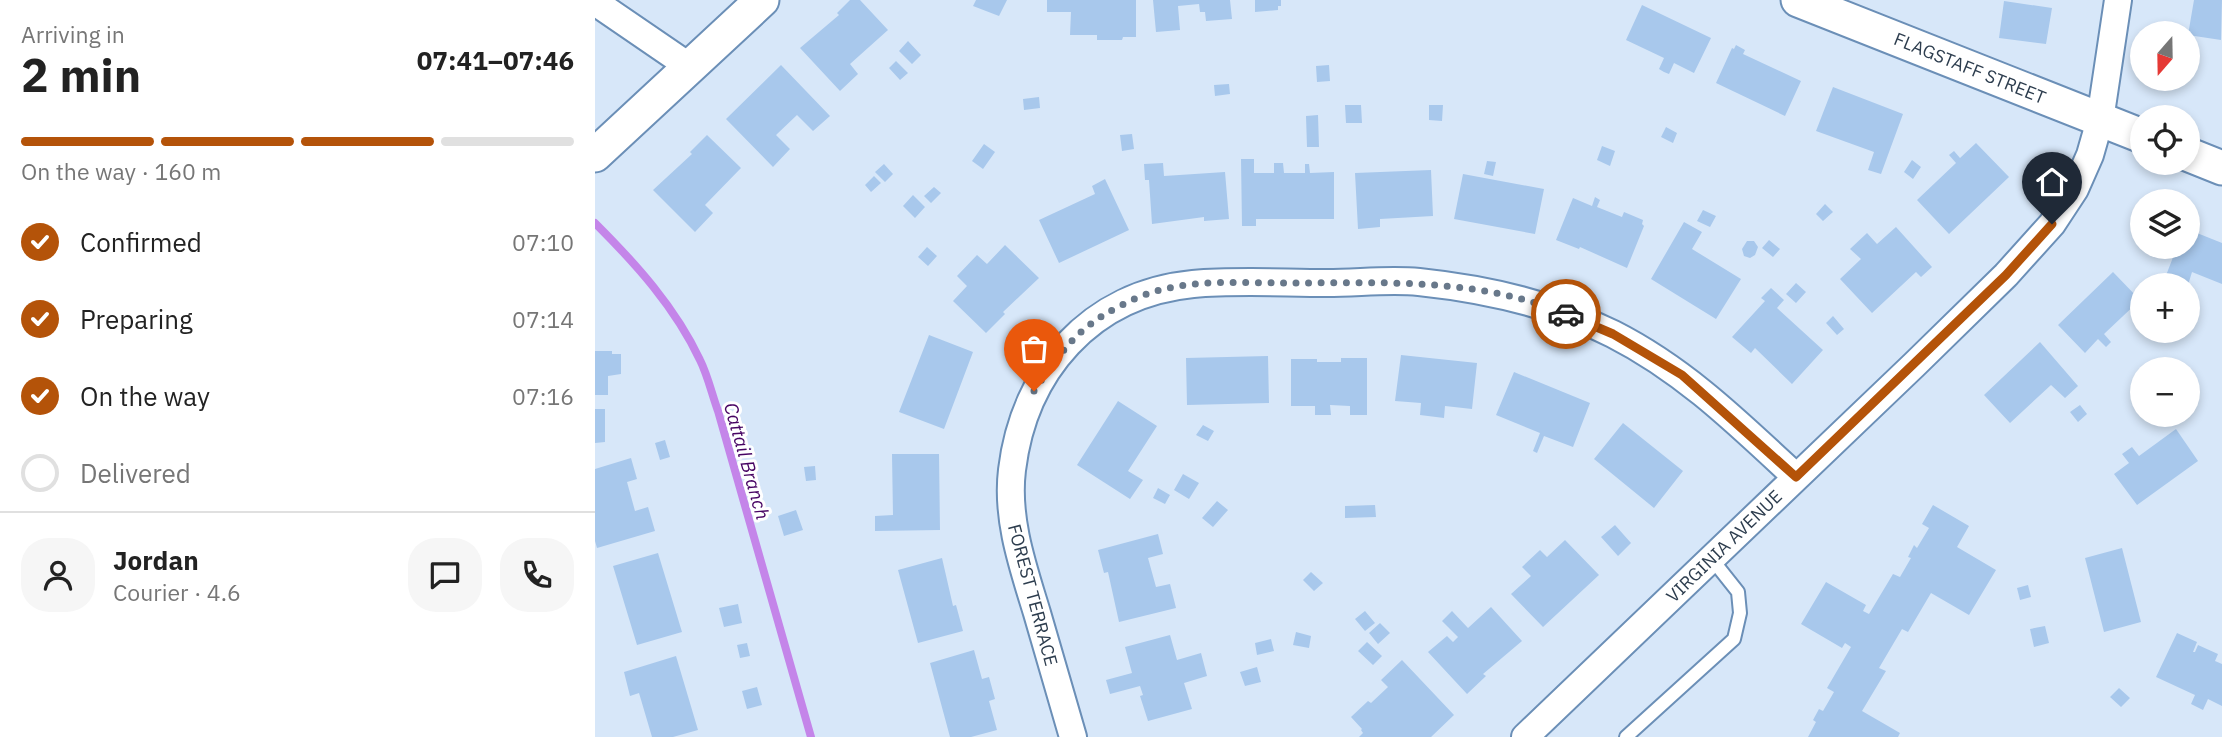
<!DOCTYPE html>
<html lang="en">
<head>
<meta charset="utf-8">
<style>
	body { margin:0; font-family:"IBM Plex Sans",sans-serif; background:#f6f6f6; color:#222; height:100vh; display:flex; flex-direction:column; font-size:26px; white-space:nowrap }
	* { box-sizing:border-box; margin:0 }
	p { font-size:23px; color:#767676 }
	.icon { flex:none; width:38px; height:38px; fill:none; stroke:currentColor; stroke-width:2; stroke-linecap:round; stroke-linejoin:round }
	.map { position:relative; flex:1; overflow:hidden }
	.side { display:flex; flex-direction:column; background:#fff; width:595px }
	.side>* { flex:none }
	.needle { width:46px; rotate:200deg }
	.fabs { position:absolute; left:1535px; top:21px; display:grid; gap:14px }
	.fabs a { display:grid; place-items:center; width:70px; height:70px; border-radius:50%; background:#fff; box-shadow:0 4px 10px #0003; font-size:35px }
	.pin { position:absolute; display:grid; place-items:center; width:60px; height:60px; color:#fff; margin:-72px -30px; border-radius:50% 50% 50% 0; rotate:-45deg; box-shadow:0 0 7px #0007 }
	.pin .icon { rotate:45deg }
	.courier { position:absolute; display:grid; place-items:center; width:70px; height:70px; margin:-35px; border:5px solid #b45309; border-radius:50%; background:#fff; color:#222; box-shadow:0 2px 9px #0007 }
	.head em { font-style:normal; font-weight:700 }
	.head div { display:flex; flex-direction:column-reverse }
	.head { display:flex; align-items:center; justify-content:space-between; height:119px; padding:0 21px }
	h1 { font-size:46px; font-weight:700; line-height:52px }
	.bar { display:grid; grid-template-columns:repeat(4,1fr); gap:10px 7px; align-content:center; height:84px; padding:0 21px }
	.bar i { height:9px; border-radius:5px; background:#e0e0e0 }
	.bar .active { background:#b45309 }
	.bar p { grid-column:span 4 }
	.line { display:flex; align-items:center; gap:18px; padding:0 21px; border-top:2px solid #e0e0e0 }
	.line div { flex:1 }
	.round { display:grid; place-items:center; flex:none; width:74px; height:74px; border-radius:28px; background:#f6f6f6 }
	ol { padding:0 21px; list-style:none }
	li { display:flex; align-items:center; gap:21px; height:77px }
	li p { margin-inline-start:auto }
	li .icon { padding:7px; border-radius:50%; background:#b45309; color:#fff; stroke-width:4 }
	li:last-child { color:#767676 }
	li i { width:38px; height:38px; border:4px solid #e0e0e0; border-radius:50% }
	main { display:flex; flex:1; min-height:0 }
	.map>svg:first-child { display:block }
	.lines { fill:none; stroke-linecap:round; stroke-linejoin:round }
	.stream { stroke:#c485e9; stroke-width:8 }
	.building { fill:#a8c8ec }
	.service-casing { stroke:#6b8fb7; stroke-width:16 }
	.minor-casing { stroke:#6b8fb7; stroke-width:30 }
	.tertiary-casing { stroke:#6b8fb7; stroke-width:37 }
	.service { stroke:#fff; stroke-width:12 }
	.minor { stroke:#fff; stroke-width:26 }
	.tertiary { stroke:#fff; stroke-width:33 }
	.done { stroke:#68788a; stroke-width:7; stroke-dasharray:0 12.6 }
	.route { stroke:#b45309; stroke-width:9 }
	.labels { text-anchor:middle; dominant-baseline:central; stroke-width:6; stroke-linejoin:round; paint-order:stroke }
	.street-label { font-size:18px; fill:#2d3d4e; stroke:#fff }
	.water-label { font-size:19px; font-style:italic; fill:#470463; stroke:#fff }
</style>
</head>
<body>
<main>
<section class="side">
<div class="head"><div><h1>2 min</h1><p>Arriving in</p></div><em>07:41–07:46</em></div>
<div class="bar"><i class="active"></i><i class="active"></i><i class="active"></i><i></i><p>On the way · 160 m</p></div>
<ol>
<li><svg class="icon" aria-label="check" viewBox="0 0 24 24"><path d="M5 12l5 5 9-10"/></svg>Confirmed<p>07:10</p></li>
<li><svg class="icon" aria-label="check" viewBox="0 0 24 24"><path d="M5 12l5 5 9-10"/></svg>Preparing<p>07:14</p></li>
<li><svg class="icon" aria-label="check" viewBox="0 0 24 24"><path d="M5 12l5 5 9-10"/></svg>On the way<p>07:16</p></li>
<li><i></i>Delivered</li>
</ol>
<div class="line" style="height:126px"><a class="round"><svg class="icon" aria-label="person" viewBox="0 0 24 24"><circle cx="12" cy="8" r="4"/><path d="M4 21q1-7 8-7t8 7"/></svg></a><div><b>Jordan</b><p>Courier · 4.6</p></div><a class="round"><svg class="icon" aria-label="chat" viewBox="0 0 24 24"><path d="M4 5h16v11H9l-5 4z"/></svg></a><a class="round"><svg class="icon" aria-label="phone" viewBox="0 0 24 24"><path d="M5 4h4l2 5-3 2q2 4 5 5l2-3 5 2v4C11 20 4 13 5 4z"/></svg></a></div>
</section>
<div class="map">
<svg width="1627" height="737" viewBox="0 0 1627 737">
	<rect width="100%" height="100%" fill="#d7e7f9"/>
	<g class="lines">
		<path class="stream" d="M0 223C41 264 80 307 105 360 113 376 117 395 123 411L216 737"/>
	</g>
	<path class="building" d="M255 0H265L293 30 255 64 263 74 245 91 205 48 244 15 242 13Z
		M381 0H412L404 16 378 6Z
		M452 0H541V37H528L527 40H502V35H475L476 12H452Z
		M558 0H635L637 19 611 21 610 12H605L604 4 583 6 585 30 561 32Z
		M660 0H686V6H683V10L660 12Z
		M1599 0H1627L1626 40 1593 35Z
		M1409 1 1457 8 1451 44 1404 38Z
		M1047 5 1116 38 1099 73 1079 63 1074 74 1069 72 1064 69 1069 58 1031 40Z
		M313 41 326 55 317 64 304 51Z
		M1141 45 1150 50 1148 54 1206 81 1190 116 1121 83 1137 48 1139 49Z
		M301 61 313 73 305 80 294 68Z
		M186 65 235 116 218 131 202 115 181 135 195 149 178 167 131 119Z
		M734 65 735 81 722 82 721 66Z
		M634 84 635 94 620 96 619 85Z
		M1238 87 1308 114 1286 174 1273 170 1279 152 1221 131Z
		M444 97 445 108 429 110 428 99Z
		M750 105H766L767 123H751Z
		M834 105H848L847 121 834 120Z
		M723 115 724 147H712L711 116Z
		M1071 127 1082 133 1078 143 1066 137Z
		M537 134 539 149 527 151 525 135Z
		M112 135 146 168 110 205 118 213 100 232 58 190 97 154 95 152Z
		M1381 143 1414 177 1354 234 1322 200 1361 163 1354 155 1359 151 1365 158Z
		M389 144 400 152 388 169 377 161Z
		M1007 146 1020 151 1015 166 1002 160Z
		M646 159H659V173H679V163H688L689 173H710V164H714L715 173 739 172V219H661V226H647Z
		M1317 160 1326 167 1318 179 1309 172Z
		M892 161 901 162 898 176 889 174Z
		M568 163 569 176 630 172 634 219 609 221V217L557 224 554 180H550L549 164Z
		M289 164 298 174 290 182 280 172Z
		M836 170 838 216 785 219V227L763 229 760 173Z
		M868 174 949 189 940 234 859 219Z
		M279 176 286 183 276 192 270 185Z
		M510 179 534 230 464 263 444 220 500 194 497 186Z
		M339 187 346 193 336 203 329 196Z
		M318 195 330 207 320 218 308 206Z
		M1000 197 1005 200 1002 207 1027 217 1029 212 1048 220 1047 224 1049 226 1032 268 985 247 984 249 961 240 978 198 997 206Z
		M1230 204 1238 212 1228 221 1221 214Z
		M1108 210 1121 216 1115 227 1102 221Z
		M1089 222 1107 232 1097 249 1146 279 1121 319 1056 279Z
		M1301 227 1337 267 1326 277 1321 272 1277 313 1245 279 1266 259 1255 249 1272 233 1282 244Z
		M1592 229 1627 243V284L1597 272 1593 285 1570 278 1582 247H1592Z
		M1174 240 1185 249 1178 257 1167 248Z
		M1152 241H1159L1163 247 1160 255 1155 258 1149 256 1147 249Z
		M410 245 444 278 408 312 410 314 391 333 358 301 372 286 362 276 382 255 392 264Z
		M332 247 342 256 333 266 323 257Z
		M1518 272 1545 300 1509 334 1516 342 1511 347 1503 339 1490 353 1463 325Z
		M1201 283 1211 292 1201 303 1191 294Z
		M1176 288 1189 300 1182 308 1228 350 1197 384 1160 348 1156 353 1137 337 1170 301 1166 298Z
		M1238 316 1249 329 1242 335 1231 323Z
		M334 335 378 352 349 429 304 412Z
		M1445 342 1483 386 1470 398 1456 385 1415 423 1389 395Z
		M0 351H17V354H26V374L13 376V395H0Z
		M806 355 882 363 877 409 850 406 849 418 825 415 826 403 800 401Z
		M673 356 674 403 592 405 591 358Z
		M746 358H772V415H755V406L735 405 736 415H720V406H696V359H722V362H746Z
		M919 372 995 403 978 447 949 436 942 453 938 451 945 433 901 415Z
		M523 401 562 426 533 471 548 480 535 499 482 465Z
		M1485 405 1492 414 1483 422 1475 412Z
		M0 409H10V442L0 443Z
		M1028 423 1088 471 1059 508 999 459Z
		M608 425 619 431 613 441 601 435Z
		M1581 429 1603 461 1542 505 1519 474 1534 463 1527 454 1537 447 1544 456Z
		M70 440 75 457 65 460 60 443Z
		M297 454H344L345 530 280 531V516L298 515Z
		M36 458 42 479 32 482 40 511 53 507 60 531 2 548 0 541V469Z
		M220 466 221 480 211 481 209 467Z
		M588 474 604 483 594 499 579 490Z
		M563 488 575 495 570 504 558 498Z
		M622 501 633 510 618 527 607 518Z
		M780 505 781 517 750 518V506Z
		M1338 505 1374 526 1362 547 1401 570 1374 615 1336 593 1313 632 1307 629 1284 668 1291 671 1267 711 1305 733 1303 737H1213L1221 722 1218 720 1224 709 1228 711 1239 692 1232 688 1256 647 1250 643 1247 648 1206 624 1231 582 1271 605 1268 611 1274 614 1298 574 1305 577 1316 558 1313 557 1319 545 1322 548 1334 528 1327 524Z
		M201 510 208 530 189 536 183 516Z
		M1020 525 1036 543 1023 556 1006 537Z
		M563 534 568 554 553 558 561 587 575 584 581 608 524 622 513 572 509 573 503 550Z
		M970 540 1004 575 948 627 916 594 936 576 927 567 945 550 952 557Z
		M1527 548 1546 622 1509 632 1490 558Z
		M63 553 87 632 42 645 18 566Z
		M347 558 358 606 361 605 368 631 323 643 303 570Z
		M716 572 728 583 719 591 708 580Z
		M1433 585 1436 597 1425 600 1422 588Z
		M143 604 147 623 129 627 124 608Z
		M896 607 927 641 888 674 891 676 872 694 833 652 852 636 858 642 863 637 847 621 857 611 873 628Z
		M770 611 780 623 770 631 760 619Z
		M785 623 795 633 783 644 774 633Z
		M1450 626 1454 643 1439 647 1435 629Z
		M701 632 716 636 714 648 698 645Z
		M1582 633 1602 642 1598 652H1600L1603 645 1623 654 1620 661 1627 664V706L1613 699 1608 710 1596 704 1600 695 1561 677Z
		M575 635 582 660 606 653 612 676 589 683 597 709 553 721 545 696 548 695 545 686 515 694 511 680 537 673 530 647Z
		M676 639 679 651 662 655 660 643Z
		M772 642 787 656 778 665 763 651Z
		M152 643 155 656 145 658 142 645Z
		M379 650 387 679 394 677 400 699 394 701 402 730 376 737H355L335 663Z
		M81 656 103 730 78 737H57L44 693 35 696 29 672Z
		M807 660 859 715 836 737H764L768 733 766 730 767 729 756 717 773 701 776 703 793 687 786 680Z
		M662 667 666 682 650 686 645 672Z
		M162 687 167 705 152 709 147 691Z
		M1524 688 1535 698 1526 707 1515 697Z"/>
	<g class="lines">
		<g class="service-casing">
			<path id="service" d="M1031 737 1139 639 1145 613 1143 592 1116 558"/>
		</g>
		<g class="minor-casing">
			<path id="minor" d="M0 2 95 67
				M478 737C466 696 454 655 442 613 428 567 411 519 417 470 429 371 495 294 598 284 642 280 688 283 732 283 763 283 794 279 824 282 891 289 958 304 1018 334 1089 370 1143 423 1201 477
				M930 737 1320 364 1411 275 1457 224 1480 189 1495 155 1505 120 1523 0"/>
		</g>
		<g class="tertiary-casing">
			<path id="tertiary" d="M1203 0 1547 136
				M1592 154 1627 168
				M0 155 167 0"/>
		</g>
		<use href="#service" class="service"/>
		<use href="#minor" class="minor"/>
		<use href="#tertiary" class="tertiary"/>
	</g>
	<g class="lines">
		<path class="done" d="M439 391C472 342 489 321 544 297 590 278 644 283 692 283 785 283 883 277 971 314"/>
		<path class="route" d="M971 314 1018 334 1087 375 1201 477 1411 275 1457 224"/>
	</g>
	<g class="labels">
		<g class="street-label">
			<text transform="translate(1375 68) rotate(22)">FLAGSTAFF STREET</text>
			<text transform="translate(1129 546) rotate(-44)">VIRGINIA AVENUE</text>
			<text transform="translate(438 595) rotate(75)">FOREST TERRACE</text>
		</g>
		<g class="water-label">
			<text transform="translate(152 461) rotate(74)">Cattail Branch</text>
		</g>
	</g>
</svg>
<div class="fabs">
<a><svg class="needle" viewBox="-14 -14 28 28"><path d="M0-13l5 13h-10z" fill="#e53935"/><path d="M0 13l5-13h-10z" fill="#767676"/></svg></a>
<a><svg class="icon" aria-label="locate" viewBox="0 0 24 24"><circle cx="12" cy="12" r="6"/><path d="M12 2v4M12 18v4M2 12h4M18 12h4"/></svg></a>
<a><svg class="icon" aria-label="layers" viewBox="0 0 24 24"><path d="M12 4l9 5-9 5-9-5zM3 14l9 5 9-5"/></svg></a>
<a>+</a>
<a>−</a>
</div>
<div class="pin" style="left:439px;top:391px;background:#ea580c"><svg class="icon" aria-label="bag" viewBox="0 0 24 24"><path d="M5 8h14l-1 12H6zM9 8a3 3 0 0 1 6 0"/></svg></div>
<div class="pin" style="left:1457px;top:224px;background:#1f2937"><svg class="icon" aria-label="home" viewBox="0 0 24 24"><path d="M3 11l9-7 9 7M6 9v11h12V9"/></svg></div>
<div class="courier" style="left:971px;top:314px"><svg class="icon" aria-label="car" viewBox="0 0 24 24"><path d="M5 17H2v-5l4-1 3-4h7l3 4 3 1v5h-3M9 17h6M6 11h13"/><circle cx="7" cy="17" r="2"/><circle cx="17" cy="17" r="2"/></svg></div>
</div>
</main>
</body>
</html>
